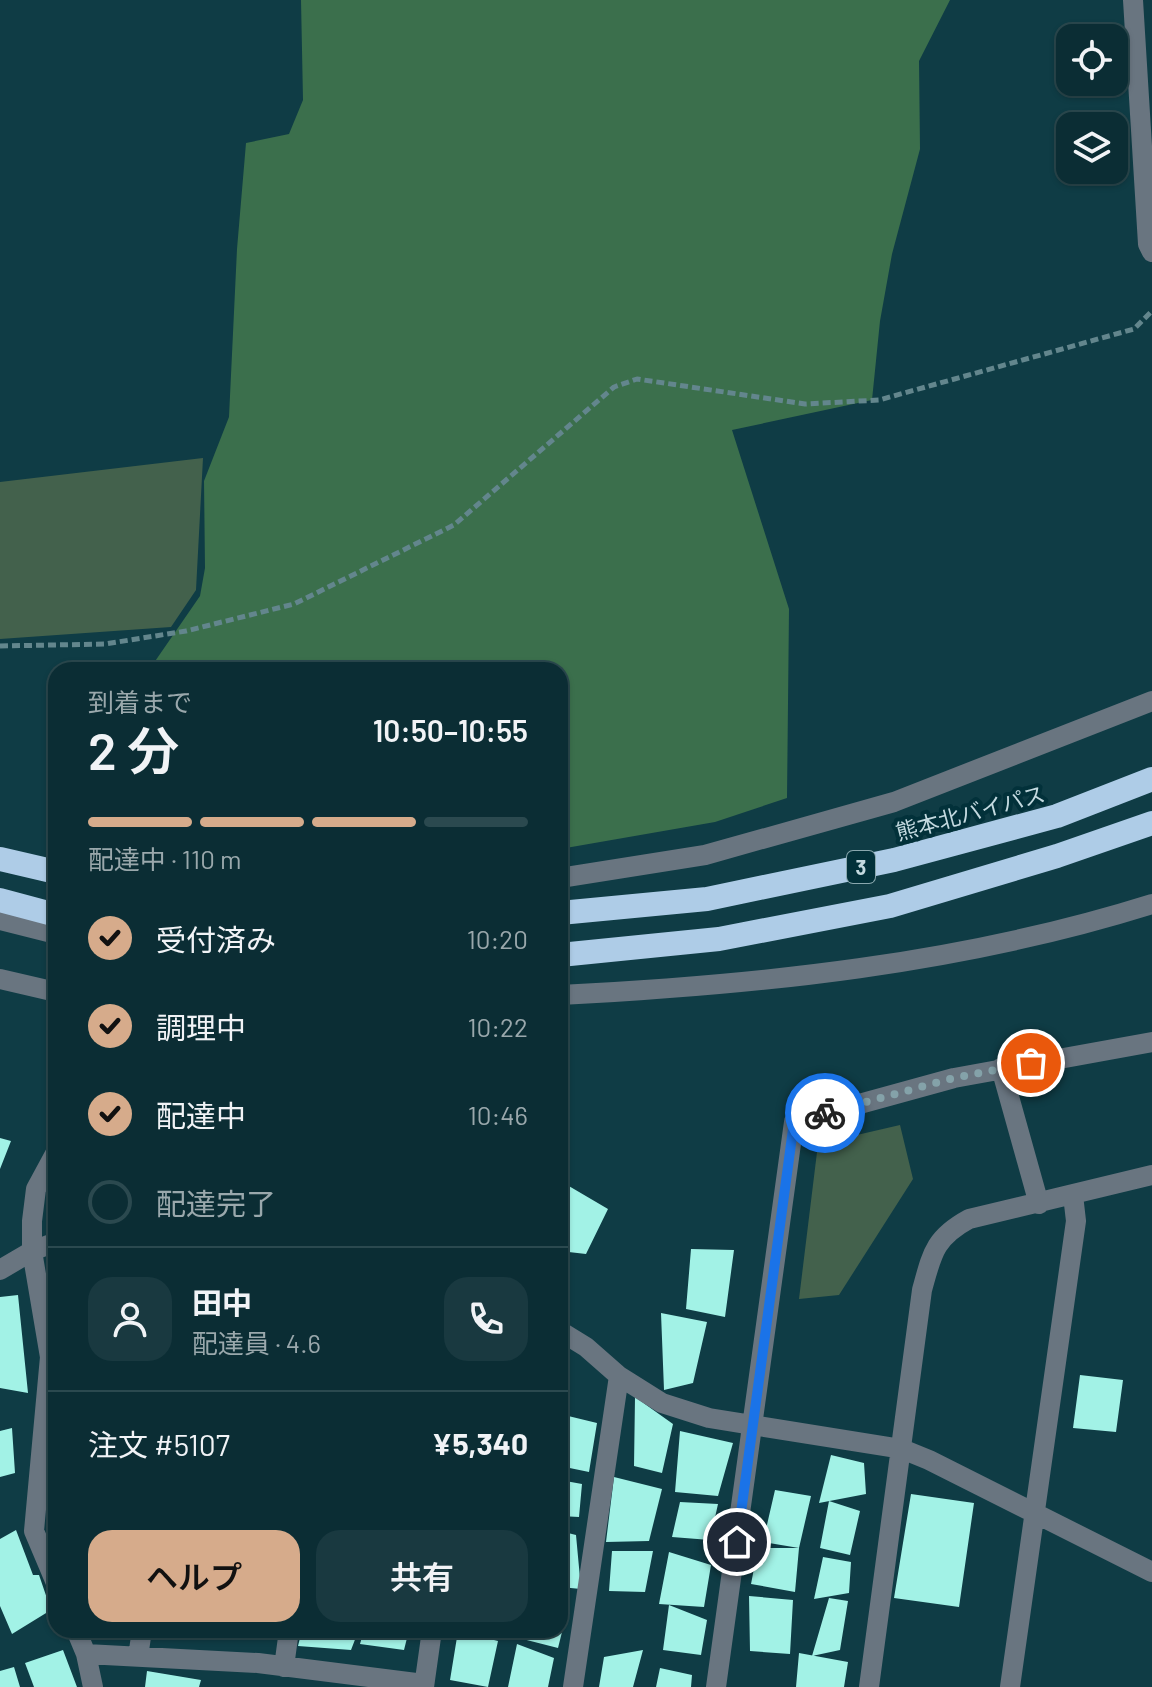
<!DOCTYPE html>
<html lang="ja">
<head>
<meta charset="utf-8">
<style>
	body { margin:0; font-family:Barlow,"Noto Sans JP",sans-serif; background:#193940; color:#f1f3f6; height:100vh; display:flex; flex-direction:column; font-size:30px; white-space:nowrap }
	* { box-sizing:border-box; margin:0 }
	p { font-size:26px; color:#9aa8ac }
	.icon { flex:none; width:44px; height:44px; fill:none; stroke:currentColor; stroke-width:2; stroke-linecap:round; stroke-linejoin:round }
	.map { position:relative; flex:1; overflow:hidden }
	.sheet { position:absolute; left:48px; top:662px; width:520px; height:976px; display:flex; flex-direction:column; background:#0b2d34; border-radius:24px; box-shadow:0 2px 6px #0004,0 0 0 2px #2b494f }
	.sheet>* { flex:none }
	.fabs { position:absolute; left:1056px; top:24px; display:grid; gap:16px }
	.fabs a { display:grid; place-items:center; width:72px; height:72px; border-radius:16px; background:#0b2d34; box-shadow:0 2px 6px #0004,0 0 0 2px #2b494f; font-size:40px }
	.pin { position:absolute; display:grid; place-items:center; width:68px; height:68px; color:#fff; margin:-34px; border:4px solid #fff; border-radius:50%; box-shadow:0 2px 8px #0007 }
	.courier { position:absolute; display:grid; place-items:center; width:80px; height:80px; margin:-40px; border:6px solid #1a73e8; border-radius:50%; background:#fff; color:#222; box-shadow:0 2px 10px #0007 }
	.overview em { font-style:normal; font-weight:600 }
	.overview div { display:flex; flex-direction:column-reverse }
	.overview { display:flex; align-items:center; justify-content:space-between; height:136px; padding:0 40px }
	h1 { font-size:52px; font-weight:600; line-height:60px }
	.bar { display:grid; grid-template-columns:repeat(4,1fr); gap:12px 8px; align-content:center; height:96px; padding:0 40px }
	.bar i { height:10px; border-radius:6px; background:#2b494f }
	.bar .on { background:#d6ab8b }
	.bar p { grid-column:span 4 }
	.line { display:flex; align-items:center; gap:20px; padding:0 40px; border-top:2px solid #2b494f }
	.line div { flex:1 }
	.round { display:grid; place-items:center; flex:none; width:84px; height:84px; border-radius:24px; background:#193940 }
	ol { padding:0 40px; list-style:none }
	li { display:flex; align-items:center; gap:24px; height:88px }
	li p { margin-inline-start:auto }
	li .icon { padding:8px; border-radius:50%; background:#d6ab8b; color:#111; stroke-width:4 }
	li:last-child { color:#9aa8ac }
	li i { width:44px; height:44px; border:4px solid #2b494f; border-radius:50% }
	.action { display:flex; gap:16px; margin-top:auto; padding:16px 40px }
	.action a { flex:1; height:92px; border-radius:24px; background:#d6ab8b; color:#111; font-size:32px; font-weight:600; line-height:92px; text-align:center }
	.action a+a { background:#193940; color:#f1f3f6 }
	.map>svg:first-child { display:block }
	.green { fill:#43614c }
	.forest { fill:#3b6f4c }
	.building { fill:#a2f2e6 }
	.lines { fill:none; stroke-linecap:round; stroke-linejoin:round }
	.path { stroke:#63868d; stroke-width:5; stroke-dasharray:8 4; stroke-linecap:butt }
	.minor { stroke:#697580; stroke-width:20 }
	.highway { stroke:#aecce7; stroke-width:24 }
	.done { stroke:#84a2a9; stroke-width:8; stroke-dasharray:0 14.4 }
	.route { stroke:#1a73e8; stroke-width:10 }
	.labels { text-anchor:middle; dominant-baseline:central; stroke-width:8; stroke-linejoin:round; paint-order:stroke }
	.shield { fill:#02313a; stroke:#89a7ae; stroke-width:2 }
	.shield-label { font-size:20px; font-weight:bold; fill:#c3d9df }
	.street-label { font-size:22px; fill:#c3d9df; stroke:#02313a }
</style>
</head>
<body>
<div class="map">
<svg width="1152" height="1687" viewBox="0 0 1152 1687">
	<rect width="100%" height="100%" fill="#0f3c45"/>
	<path class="green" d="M203 458 196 590 171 627 0 639V482Z
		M900 1125 913 1179 839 1295 799 1299 818 1144Z"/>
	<path class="forest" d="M301 0H950L919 61 920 149 892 254 880 321 872 400 732 430 789 609 787 798 715 822 560 849V670H149L200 596 205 568 204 481 229 417 237 249 246 143 289 134 303 100Z"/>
	<path class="building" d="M0 1138 11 1141 0 1169Z
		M562 1182 608 1209 586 1254 560 1251Z
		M691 1249 734 1250 725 1317 686 1309Z
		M18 1295 28 1393 0 1388V1297Z
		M661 1313 707 1322 693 1383 664 1390Z
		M1080 1375 1123 1380 1116 1432 1073 1428Z
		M635 1397 673 1424 662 1473 634 1466Z
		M560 1414 597 1423 589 1472 560 1466Z
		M12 1428 15 1473 0 1477V1431Z
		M680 1431 733 1443 718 1496 675 1492Z
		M831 1455 864 1463 866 1494 819 1503Z
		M614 1477 662 1489 649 1541 606 1542Z
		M560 1480 582 1484 579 1517 560 1516Z
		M775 1490 811 1496 799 1548 763 1542Z
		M911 1494 974 1503 959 1607 894 1598Z
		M829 1501 860 1511 850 1555 820 1548Z
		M680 1502 718 1504 710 1540 672 1537Z
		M16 1530 33 1575H39L51 1610 12 1634 0 1606V1539Z
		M560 1531 576 1535 581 1589 560 1587Z
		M758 1548H799L795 1592 751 1584Z
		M612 1551H653L645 1592 609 1591Z
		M669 1552 711 1565 704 1607 659 1604Z
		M823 1557 851 1562 849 1593 814 1599Z
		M749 1596 793 1600 790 1654 750 1651Z
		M829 1598 848 1601 840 1650 812 1656Z
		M560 1603 569 1604 558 1648 511 1636 512 1630H560Z
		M669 1605 707 1620 701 1655 663 1650Z
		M233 1630H266V1636L233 1638Z
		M302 1630H339L356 1637 351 1650 298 1646Z
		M364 1630H409L404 1650 360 1644Z
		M458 1631 498 1641 488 1687 450 1680Z
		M517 1644 554 1658 548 1687H508Z
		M63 1650 77 1687H34L25 1663Z
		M643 1650 633 1687H599L604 1657Z
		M799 1653 848 1662 844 1687H796Z
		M14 1667 20 1687H0V1671Z
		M660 1668 692 1675 691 1687H656Z
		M147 1671 201 1680 199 1687H145Z"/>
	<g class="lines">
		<path class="path" d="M0 646 105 644 186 631 294 604 454 525 614 387 637 379 805 404 879 400 1134 329 1152 311"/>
		<path class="minor" d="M1133 0 1148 244 1152 252
			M560 878 705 855 894 802 1152 701
			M0 920 56 934
			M0 979 56 992
			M560 995C759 985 961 964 1152 904
			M1001 1068 1039 1204
			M56 1152 36 1189 32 1221V1251L50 1357 34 1531 56 1583
			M0 1270 32 1251 56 1242
			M560 1331 586 1347 619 1376 662 1403 709 1418 902 1449 929 1460 1152 1572
			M76 1630 86 1654 258 1663 424 1684
			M86 1654 93 1687
			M138 1657 142 1630
			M284 1667 289 1630
			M424 1687 432 1630
			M573 1687 619 1376
			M716 1687 794 1122 954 1078 1152 1042
			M869 1687 922 1290C932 1254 934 1238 969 1219L1152 1175
			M1010 1687 1076 1221 1073 1195"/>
		<path class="highway" d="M0 859 56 872
			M0 900 56 915
			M560 913 707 899 894 860 1057 816 1152 779
			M560 955 719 939 890 906 1057 856 1152 823"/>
	</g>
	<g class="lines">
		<path class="done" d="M825 1113 954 1078 1031 1063"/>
		<path class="route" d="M737 1542 794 1122 825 1113"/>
	</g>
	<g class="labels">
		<rect class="shield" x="847" y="851" width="28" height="32" rx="6"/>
		<g class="shield-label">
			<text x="861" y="867">3</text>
		</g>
		<g class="street-label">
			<text transform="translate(970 812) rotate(-15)">熊本北バイパス</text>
		</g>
	</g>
</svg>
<div class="fabs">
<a><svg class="icon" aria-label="locate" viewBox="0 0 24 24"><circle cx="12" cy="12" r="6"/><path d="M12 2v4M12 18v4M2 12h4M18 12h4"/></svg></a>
<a><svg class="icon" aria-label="layers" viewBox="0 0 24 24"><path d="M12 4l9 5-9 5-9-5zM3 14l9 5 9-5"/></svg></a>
</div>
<div class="pin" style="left:1031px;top:1063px;background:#ea580c"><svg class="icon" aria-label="bag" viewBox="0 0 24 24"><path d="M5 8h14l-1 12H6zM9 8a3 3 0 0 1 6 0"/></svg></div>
<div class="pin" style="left:737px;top:1542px;background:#1f2937"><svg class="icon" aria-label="home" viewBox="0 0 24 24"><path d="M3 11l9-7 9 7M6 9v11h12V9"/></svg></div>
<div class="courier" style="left:825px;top:1113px"><svg class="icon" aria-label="bike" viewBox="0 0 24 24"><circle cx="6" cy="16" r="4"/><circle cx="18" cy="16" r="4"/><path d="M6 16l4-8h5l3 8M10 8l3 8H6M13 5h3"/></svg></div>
<section class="sheet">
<div class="overview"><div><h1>2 分</h1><p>到着まで</p></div><em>10:50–10:55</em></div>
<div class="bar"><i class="on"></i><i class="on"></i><i class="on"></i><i></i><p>配達中 · 110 m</p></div>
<ol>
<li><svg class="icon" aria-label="check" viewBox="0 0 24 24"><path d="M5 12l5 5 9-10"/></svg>受付済み<p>10:20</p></li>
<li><svg class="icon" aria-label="check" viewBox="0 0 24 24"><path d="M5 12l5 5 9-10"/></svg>調理中<p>10:22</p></li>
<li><svg class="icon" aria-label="check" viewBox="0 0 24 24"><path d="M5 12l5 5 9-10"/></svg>配達中<p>10:46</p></li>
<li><i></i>配達完了</li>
</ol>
<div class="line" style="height:144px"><a class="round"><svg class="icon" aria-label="person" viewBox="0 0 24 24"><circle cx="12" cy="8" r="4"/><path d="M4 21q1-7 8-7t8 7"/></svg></a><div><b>田中</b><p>配達員 · 4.6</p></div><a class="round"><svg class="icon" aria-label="phone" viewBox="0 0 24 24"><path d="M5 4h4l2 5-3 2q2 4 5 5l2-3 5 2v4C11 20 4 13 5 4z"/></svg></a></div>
<div class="line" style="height:104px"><div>注文 #5107</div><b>¥5,340</b></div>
<div class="action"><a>ヘルプ</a><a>共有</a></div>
</section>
</div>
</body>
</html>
